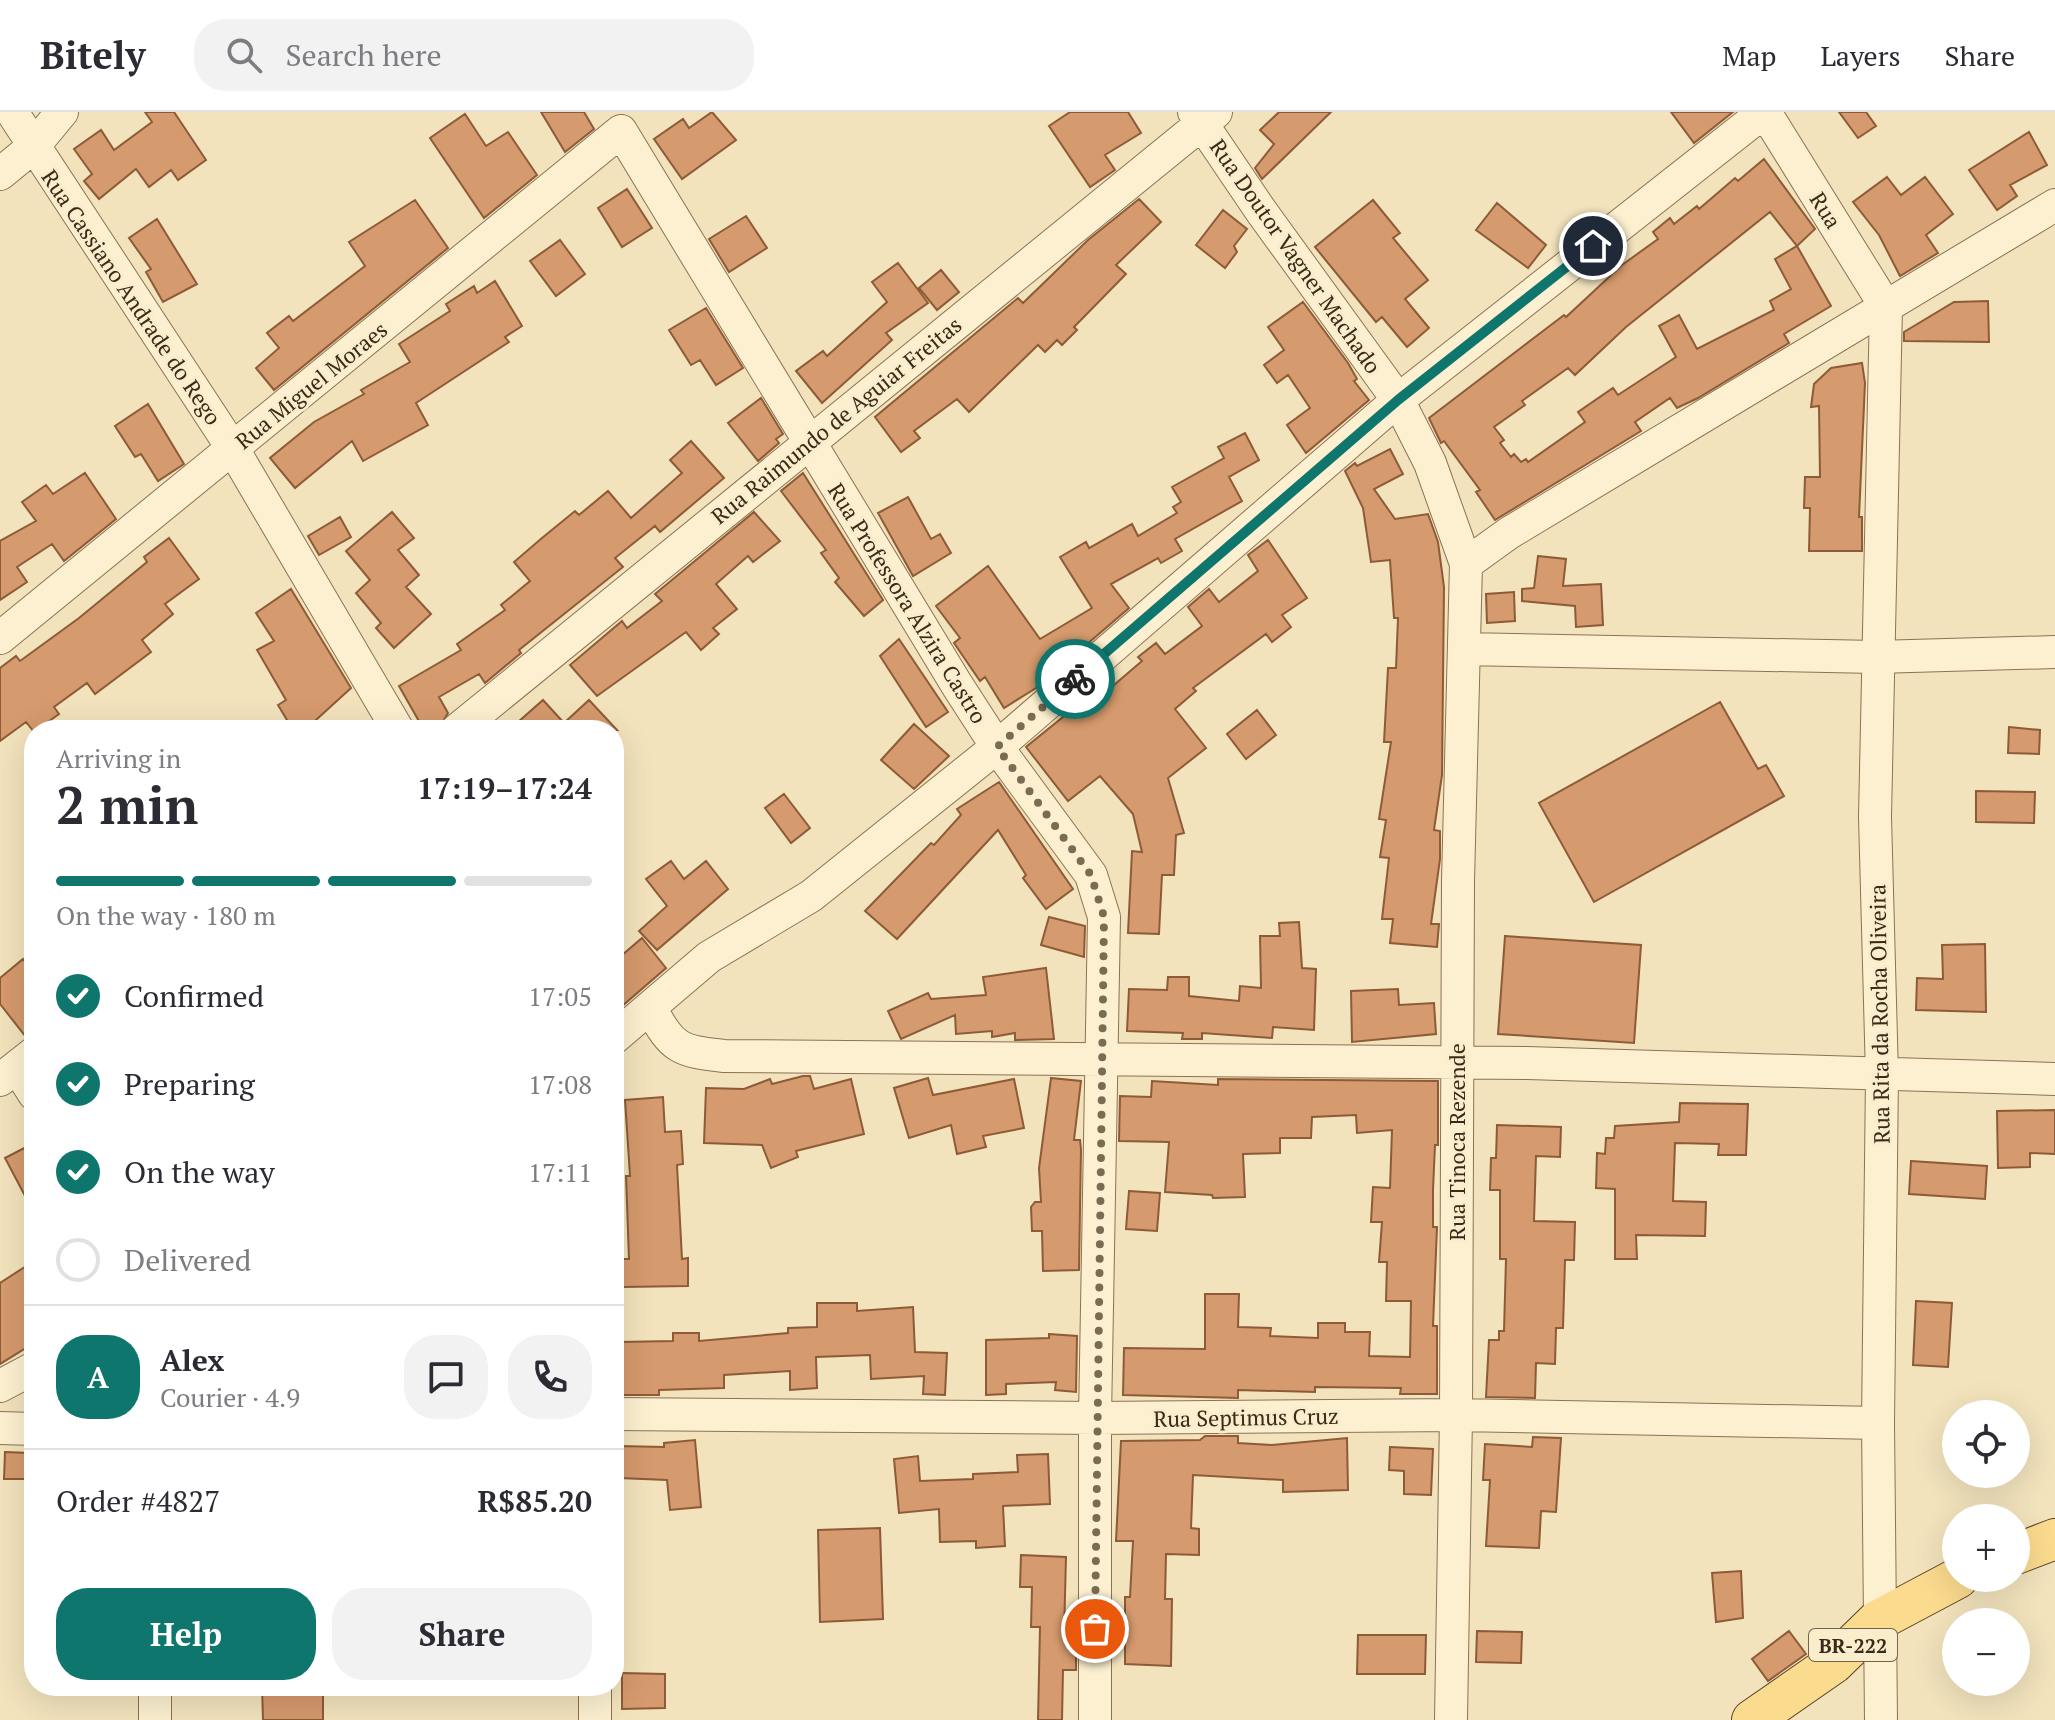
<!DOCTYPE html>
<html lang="en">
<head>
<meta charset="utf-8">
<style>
	body { margin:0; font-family:"PT Serif",serif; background:#f2f2f3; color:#2b2b33; height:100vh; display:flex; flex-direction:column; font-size:30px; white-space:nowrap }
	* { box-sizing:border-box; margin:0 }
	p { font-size:26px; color:#7c7c81 }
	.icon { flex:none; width:44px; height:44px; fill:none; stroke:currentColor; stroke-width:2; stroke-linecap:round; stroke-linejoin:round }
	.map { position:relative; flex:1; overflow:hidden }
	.panel { position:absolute; left:24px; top:608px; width:600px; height:976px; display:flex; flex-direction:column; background:#fff; border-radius:32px; box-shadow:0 8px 32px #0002 }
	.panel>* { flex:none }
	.controls { position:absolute; left:1942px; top:1288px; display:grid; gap:16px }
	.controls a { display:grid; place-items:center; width:88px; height:88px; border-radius:50%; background:#fff; box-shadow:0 8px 32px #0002; font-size:40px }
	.pin { position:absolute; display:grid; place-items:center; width:68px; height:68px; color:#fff; margin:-34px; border:4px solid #fff; border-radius:50%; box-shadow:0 2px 8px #0007 }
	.courier { position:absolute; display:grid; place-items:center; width:80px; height:80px; margin:-40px; border:6px solid #0f766e; border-radius:50%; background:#fff; color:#222; box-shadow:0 2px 10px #0007 }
	.headline em { font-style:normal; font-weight:600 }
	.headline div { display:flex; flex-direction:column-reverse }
	.headline { display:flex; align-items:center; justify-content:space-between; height:136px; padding:0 32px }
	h1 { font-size:52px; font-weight:600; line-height:60px }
	.bar { display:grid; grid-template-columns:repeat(4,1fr); gap:12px 8px; align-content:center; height:96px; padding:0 32px }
	.bar i { height:10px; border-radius:6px; background:#e1e1e2 }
	.bar .on { background:#0f766e }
	.bar p { grid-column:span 4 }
	.line { display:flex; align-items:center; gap:20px; padding:0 32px; border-top:2px solid #e1e1e2 }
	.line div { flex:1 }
	.round { display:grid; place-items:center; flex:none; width:84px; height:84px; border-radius:32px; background:#f2f2f3 }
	ol { padding:0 32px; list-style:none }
	li { display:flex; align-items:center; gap:24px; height:88px }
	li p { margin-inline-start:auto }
	li .icon { padding:8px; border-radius:50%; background:#0f766e; color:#fff; stroke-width:4 }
	li:last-child { color:#7c7c81 }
	li i { width:44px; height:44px; border:4px solid #e1e1e2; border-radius:50% }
	.cta { display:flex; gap:16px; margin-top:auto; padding:16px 32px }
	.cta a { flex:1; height:92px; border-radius:32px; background:#0f766e; color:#fff; font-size:32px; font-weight:600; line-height:92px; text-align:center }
	.cta a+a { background:#f2f2f3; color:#2b2b33 }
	header { display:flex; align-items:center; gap:48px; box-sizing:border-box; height:112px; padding:0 40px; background:#fff; border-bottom:2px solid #e1e1e2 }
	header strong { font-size:38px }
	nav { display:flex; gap:44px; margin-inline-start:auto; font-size:28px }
	.search { width:560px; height:72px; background:#f2f2f3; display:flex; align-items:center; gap:20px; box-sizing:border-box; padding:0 28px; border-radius:32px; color:#7c7c81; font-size:30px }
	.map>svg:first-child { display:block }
	.building { fill:#d59a6d; stroke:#8d5b37; stroke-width:2 }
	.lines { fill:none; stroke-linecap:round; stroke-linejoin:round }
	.minor-casing { stroke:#8c7254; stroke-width:34 }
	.major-casing { stroke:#584029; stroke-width:42 }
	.minor { stroke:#fcf0d0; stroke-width:32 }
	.major { stroke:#fbdb8e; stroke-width:40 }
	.done { stroke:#7a6b53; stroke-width:8; stroke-dasharray:0 14.4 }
	.route { stroke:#0f766e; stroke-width:10 }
	.labels { text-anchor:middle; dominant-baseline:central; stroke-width:6; stroke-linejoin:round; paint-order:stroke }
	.shield { fill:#f9edcc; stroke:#73644f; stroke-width:2 }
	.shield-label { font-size:20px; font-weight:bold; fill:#392a1a }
	.street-label { font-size:22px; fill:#392a1a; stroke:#f9edcc }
</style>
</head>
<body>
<header>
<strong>Bitely</strong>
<div class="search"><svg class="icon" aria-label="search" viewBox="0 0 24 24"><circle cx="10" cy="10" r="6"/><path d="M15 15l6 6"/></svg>Search here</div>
<nav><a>Map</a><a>Layers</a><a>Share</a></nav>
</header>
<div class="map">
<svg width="2055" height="1608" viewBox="0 0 2055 1608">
	<rect width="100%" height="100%" fill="#f2e3bc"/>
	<path class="building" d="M145 0H174L206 48 178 68 171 58 149 75 136 57 99 87 84 69 92 62 74 37 101 18 114 38 152 10Z
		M541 0H584L594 17 565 40Z
		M712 0 736 28 682 67 654 27 683 7 689 16Z
		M1070 0H1128L1141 21 1105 43 1115 58 1090 75 1049 14Z
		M1279 0H1331L1262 67 1255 56 1274 32 1260 18Z
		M1671 0H1733L1694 31Z
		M1839 0H1866L1876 14 1858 26Z
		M465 2 486 34 508 20 537 63 484 106 430 26Z
		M2029 20 2047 53 2010 73 2017 84 1997 98 1969 58Z
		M1764 47 1815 117 1797 134 1770 100 1626 215 1575 263 1568 256 1522 289 1525 293 1494 315 1504 328 1500 331 1511 345 1514 342 1521 350 1526 347 1528 350 1585 310 1578 300 1613 276 1618 283 1676 245 1659 214 1679 203 1697 237 1774 198 1770 189 1791 177 1775 147 1797 134 1831 194 1784 222 1789 231 1698 286 1677 296 1670 286 1635 310 1641 319 1495 408 1476 380 1480 378 1444 329 1441 331 1429 306 1564 203 1566 205 1622 153 1658 127 1653 120 1670 106 1674 112 1697 94 1699 97 1735 66 1738 69Z
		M1887 65 1901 83 1925 65 1953 102 1926 123 1938 141 1900 164 1879 123 1853 90Z
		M627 77 652 116 622 135 598 96Z
		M1139 87 1161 110 1116 153 1126 162 1074 215 1077 218 1062 233 1057 228 1045 240 1038 233 969 300 957 287 914 319 920 326 901 340 875 305 1018 186 1023 191 1088 128Z
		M415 88 448 136 274 278 256 256 279 236 267 221 289 204 293 209 365 154 349 130Z
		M1373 88 1400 121 1393 126 1428 168 1405 187 1429 216 1407 235 1382 205 1376 210 1315 135Z
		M1497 91 1546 133 1528 156 1476 118Z
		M1223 98 1247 117 1234 134 1237 140 1225 156 1196 133Z
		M746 104 767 136 729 160 709 127Z
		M157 107 197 172 163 190 146 160 151 157 129 126Z
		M560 128 585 162 556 184 530 149Z
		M898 151 928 191 886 221 892 228 822 291 796 259 823 239 827 244 887 190 872 170Z
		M941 158 959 180 937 198 919 176Z
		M495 169 522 214 505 225 509 230 416 291 428 313 363 349 352 329 295 376 270 346 314 310 364 282 361 278 410 250 399 232 450 199 446 192 474 174 477 181Z
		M1988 189 1989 230 1904 229V220L1954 190Z
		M1303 190 1348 251 1357 267 1354 269 1369 288 1306 341 1287 313 1310 296 1288 263 1277 271 1264 253 1284 238 1268 215Z
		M706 196 743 256 716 273 700 248 691 253 669 218Z
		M1862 251 1865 271 1859 405H1862V439H1809L1810 396H1804L1805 365H1820L1819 294 1811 295 1814 272 1831 256Z
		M761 286 783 322 776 327 779 331 758 349 728 311Z
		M148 292 184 352 158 369 141 342 135 345 115 314Z
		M1245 321 1259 348 1229 365 1242 389 1175 427 1182 439 1161 451 1158 446 1111 472 1129 496 1036 576 1004 596 985 565 980 569 954 531 960 526 936 494 988 454 1040 527 1092 496 1060 445 1086 430 1089 436 1132 412 1138 424 1177 401 1173 395 1181 390 1172 375 1224 346 1218 335Z
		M691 329 724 366 660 420 655 414 615 446 623 455 519 538 521 541 485 571 479 562 439 585 448 601 438 618H424L399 574 461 538 457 532 505 498 501 493 530 469 514 450 542 426 575 399 579 403 608 379 631 406 682 361 670 348Z
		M1390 337 1403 362 1374 377 1395 407 1428 402 1438 430 1444 475 1442 663 1434 718 1440 719V747L1431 812H1439L1437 835 1390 831 1393 807H1382L1389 746 1380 745 1386 708 1379 707 1391 630H1384L1388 556H1396L1398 506H1394L1390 448 1371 450 1363 396 1345 359 1355 351 1357 354Z
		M85 361 116 407 64 449 52 432 17 455 27 470 0 488V429L36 409 22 390 46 373 53 382Z
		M803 361 883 488 864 504 835 470 839 466 821 441 826 438 781 379Z
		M908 385 931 427 940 422 951 441 913 464 878 401Z
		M392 400 414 426 398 438 419 463 406 475 431 502 394 536 376 516 381 511 356 481 370 468 346 439Z
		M754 400 780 429 753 450 748 444 716 472 737 497 713 516 719 522 701 538 686 520 597 584 570 553 622 509 627 516 662 489 655 482Z
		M340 405 351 425 319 443 308 424Z
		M169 426 199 467 165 492 173 502 142 528 151 540 95 582 87 571 54 595 59 602 34 620 26 610 0 629V556L16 544 20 549 79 506 147 450 144 445Z
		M1268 428 1307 486 1282 503 1291 515 1272 530 1266 522 1193 576 1196 579 1175 597 1206 636 1168 666 1184 721 1176 723 1174 763H1162L1159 822 1128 821 1132 739 1142 740 1133 702 1100 664 1068 689 1026 635 1089 584 1094 590 1142 549 1138 545 1156 531 1165 542 1202 514 1188 495 1209 477 1219 490 1258 459 1248 443Z
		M1538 444 1566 447 1563 474 1601 472 1603 513 1576 515 1575 494 1522 489V477L1534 476Z
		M291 477 351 576 305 618H293L278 593 286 588 257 538 274 529 256 501Z
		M1514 480 1515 509 1487 511 1486 482Z
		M899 527 948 600 926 615 880 544Z
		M543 588 564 611 589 588 617 618H509Z
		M1720 590 1758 657 1766 653 1784 684 1594 790 1539 691Z
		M1257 598 1276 623 1246 647 1227 622Z
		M914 612 949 644 914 677 881 648Z
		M2009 615 2040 618 2039 642 2008 641Z
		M999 670 1073 777 1046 797 1023 766 1026 763 998 718 897 827 865 799 931 731 934 733 961 703 957 697Z
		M1976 679 2035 680 2034 711 1976 710Z
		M784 682 810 716 791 731 765 696Z
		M671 749 684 767 706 749 728 777 657 838 639 819 667 794 646 767Z
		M1049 805 1085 814 1084 845 1041 833Z
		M1299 810 1302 856 1316 857 1314 918 1273 915 1272 926 1202 921V927H1182L1183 921 1127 919 1129 877 1167 878 1168 865H1189V884L1239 889 1240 874 1261 876 1260 824H1280L1279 811Z
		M1505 824 1641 833 1634 931 1498 922Z
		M642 826 666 856 614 901V850Z
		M1985 832 1986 900 1916 898 1917 866 1943 867 1942 833Z
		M23 847 34 861V922L26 925 0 892V866Z
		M1046 856 1054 927 1015 928V921L992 925V919L956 922 955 903 901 927 888 899 928 881 931 887 986 883 983 865Z
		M1398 877 1399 893 1434 891 1436 922 1352 930 1351 879Z
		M803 964H810L814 977 851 967 864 1022 796 1039 798 1045 771 1056 762 1033 704 1031 706 976 744 977 770 967 772 972Z
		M928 966 933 983 1014 967 1024 1016 983 1024 986 1035 957 1042 951 1013 909 1026 894 976Z
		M1051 966 1081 969 1074 1028H1080L1081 1037 1079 1158 1043 1159 1042 1119H1032L1031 1095 1035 1090H1041L1039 1056Z
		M1218 967 1438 969V1033H1435L1433 1078V1115H1437L1433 1214H1437V1282H1400L1401 1276 1315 1275V1280L1238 1278V1286L1123 1283 1124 1236 1205 1237V1182H1239L1238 1215 1271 1216 1270 1224 1318 1226V1211H1345V1220H1370L1369 1244 1410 1245 1411 1189H1386L1387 1150H1379L1382 1110H1371L1373 1075 1390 1076 1392 1018 1357 1021 1356 1003 1312 1005 1311 1026H1280V1041L1243 1042 1245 1085 1213 1086 1212 1083 1165 1080 1169 1030 1119 1029 1120 984 1151 985 1152 969 1218 973Z
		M663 985 665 1020 681 1019 683 1052 677 1053 682 1147 688 1146V1174L623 1175V1147H629L626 1064H630L625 988Z
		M1680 991 1748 992 1746 1043H1718L1719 1032 1675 1031 1673 1089 1706 1090 1705 1124 1636 1123 1637 1147H1615V1077L1596 1076 1597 1041 1605 1042 1606 1026H1614L1615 1014 1679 1010Z
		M2055 998V1042L2030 1041V1055L1998 1056 1997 999Z
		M1497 1013 1561 1015 1560 1045 1536 1044 1534 1109 1575 1110 1574 1148H1565L1563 1216H1556L1555 1252 1536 1251 1535 1286 1486 1285 1489 1228H1499V1219H1504L1506 1147H1500V1078H1490L1491 1046H1496Z
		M34 1031V1101L5 1046Z
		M1911 1049 1987 1054 1985 1087 1909 1082Z
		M1129 1079 1160 1081 1157 1119 1126 1117Z
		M34 1149V1231L0 1252V1171Z
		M1916 1189 1952 1191 1948 1255 1913 1253Z
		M817 1191H857V1199L913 1195 915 1240 947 1241 945 1283 923 1282 924 1264 871 1267 870 1243 816 1245 817 1276 790 1278V1259L724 1263V1276L659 1278V1283H620L619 1230 673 1229V1221H699V1229L788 1221V1216L817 1215Z
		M1049 1222 1077 1224 1076 1280 1055 1278 1056 1270 1006 1272V1282L986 1283V1228L1049 1226Z
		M1205 1324H1238V1331L1272 1333 1347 1326 1348 1378 1283 1380V1368L1193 1363 1191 1416 1199 1417V1443L1166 1442 1165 1487H1172L1171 1554 1125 1552V1485H1130L1133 1429H1116L1121 1329 1200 1328Z
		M1533 1325 1561 1326 1556 1400 1541 1399 1539 1436 1486 1434 1490 1368H1483L1485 1332 1532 1335Z
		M695 1328 701 1395 670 1398 667 1368 619 1366 620 1334 664 1335V1331Z
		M1390 1335 1433 1337 1431 1383 1404 1382V1359L1389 1358Z
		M5 1340 30 1341V1367H4Z
		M1048 1342 1050 1392 1003 1394 1005 1434 976 1436V1429L940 1430 939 1397 899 1401 894 1347 918 1344 920 1369 973 1367V1362L1018 1360 1017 1343Z
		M880 1416 883 1507 820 1510 818 1418Z
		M1021 1443 1066 1445 1064 1522 1076 1523V1558H1063L1062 1608H1038L1040 1515H1031L1032 1475H1020Z
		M1741 1459 1743 1506 1716 1510 1712 1461Z
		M1477 1519 1522 1520 1521 1551 1476 1550Z
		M1789 1519 1806 1542 1768 1569 1752 1547Z
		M1358 1523H1426L1425 1562H1357Z
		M622 1561 665 1562V1596L622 1597Z
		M262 1574H323V1608H263Z"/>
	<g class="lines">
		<g class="minor-casing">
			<path id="minor" d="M12 0 233 337 398 618
				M1194 0 1261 99 1398 288 1430 351 1466 452 1458 769 1456 1303 1451 1608
				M1765 0 1886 195 1875 705 1882 964 1878 1311 1881 1608
				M0 62 33 35 62 0
				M1466 452 1509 421 2055 93
				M0 526 621 19 957 573 997 635 1091 763 1104 805 1095 1306V1608
				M1465 537 1876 545 2055 540
				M457 618 1216 0
				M651 897C673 937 679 939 724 944L1527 951 2055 967
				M614 926 709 845 811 784 997 635 1398 288 1764 0
				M17 955 34 982
				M0 968 34 941
				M0 1274 34 1256
				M614 1302 1095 1306 1456 1303 1878 1311
				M0 1316 34 1317
				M155 1608V1574
				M595 1608V1574"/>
		</g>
		<g class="major-casing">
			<path id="major" d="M2016 1442 2055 1427
				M1752 1608 1834 1551 1877 1509 1958 1466"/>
		</g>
		<use href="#minor" class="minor"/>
		<use href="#major" class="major"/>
	</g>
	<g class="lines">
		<path class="done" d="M1075 567 997 635 1091 763 1104 805 1095 1517"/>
		<path class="route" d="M1075 567 1398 288 1593 134"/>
	</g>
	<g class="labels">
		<rect class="shield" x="1809" y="1517" width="88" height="32" rx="6"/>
		<g class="shield-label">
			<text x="1853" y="1533">BR-222</text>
		</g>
		<g class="street-label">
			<text transform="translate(1826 98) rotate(58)">Rua</text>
			<text transform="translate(1296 144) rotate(55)">Rua Doutor Vagner Machado</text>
			<text transform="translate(132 185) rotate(56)">Rua Cassiano Andrade do Rego</text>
			<text transform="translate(311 273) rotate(-39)">Rua Miguel Moraes</text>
			<text transform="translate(836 308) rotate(-39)">Rua Raimundo de Aguiar Freitas</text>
			<text transform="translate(908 491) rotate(58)">Rua Professora Alzira Castro</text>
			<text transform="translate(1879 902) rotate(-91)">Rua Rita da Rocha Oliveira</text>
			<text transform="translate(1456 1030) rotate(-90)">Rua Tinoca Rezende</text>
			<text transform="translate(1246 1305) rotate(-1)">Rua Septimus Cruz</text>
		</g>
	</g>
</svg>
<div class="controls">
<a><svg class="icon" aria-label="locate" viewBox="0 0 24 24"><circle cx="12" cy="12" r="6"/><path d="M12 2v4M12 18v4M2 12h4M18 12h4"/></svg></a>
<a>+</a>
<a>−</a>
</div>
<div class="pin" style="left:1095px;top:1517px;background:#ea580c"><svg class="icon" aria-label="bag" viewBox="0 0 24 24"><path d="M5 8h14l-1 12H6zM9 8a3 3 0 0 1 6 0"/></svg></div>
<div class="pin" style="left:1593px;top:134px;background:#1f2937"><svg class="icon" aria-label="home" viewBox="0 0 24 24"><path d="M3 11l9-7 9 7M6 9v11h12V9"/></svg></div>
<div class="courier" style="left:1075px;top:567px"><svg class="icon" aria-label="bike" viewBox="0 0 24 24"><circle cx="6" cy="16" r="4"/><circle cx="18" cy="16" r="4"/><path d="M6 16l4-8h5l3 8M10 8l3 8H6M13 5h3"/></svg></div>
<section class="panel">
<div class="headline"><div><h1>2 min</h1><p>Arriving in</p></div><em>17:19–17:24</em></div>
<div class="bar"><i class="on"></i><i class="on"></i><i class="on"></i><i></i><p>On the way · 180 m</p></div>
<ol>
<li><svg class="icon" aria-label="check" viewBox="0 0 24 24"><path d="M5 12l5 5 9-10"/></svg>Confirmed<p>17:05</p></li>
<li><svg class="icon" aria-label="check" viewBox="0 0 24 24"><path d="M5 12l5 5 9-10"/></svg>Preparing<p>17:08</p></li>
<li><svg class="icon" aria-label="check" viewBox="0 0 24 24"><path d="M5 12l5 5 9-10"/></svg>On the way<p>17:11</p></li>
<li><i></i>Delivered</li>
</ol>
<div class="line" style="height:144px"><b class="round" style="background:#0f766e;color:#fff">A</b><div><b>Alex</b><p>Courier · 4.9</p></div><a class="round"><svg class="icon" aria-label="chat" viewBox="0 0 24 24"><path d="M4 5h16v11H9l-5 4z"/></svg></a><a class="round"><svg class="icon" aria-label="phone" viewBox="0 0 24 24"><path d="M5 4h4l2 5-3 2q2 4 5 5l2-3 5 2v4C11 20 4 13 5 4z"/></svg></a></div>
<div class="line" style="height:104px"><div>Order #4827</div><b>R$85.20</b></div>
<div class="cta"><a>Help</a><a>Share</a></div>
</section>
</div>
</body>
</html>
